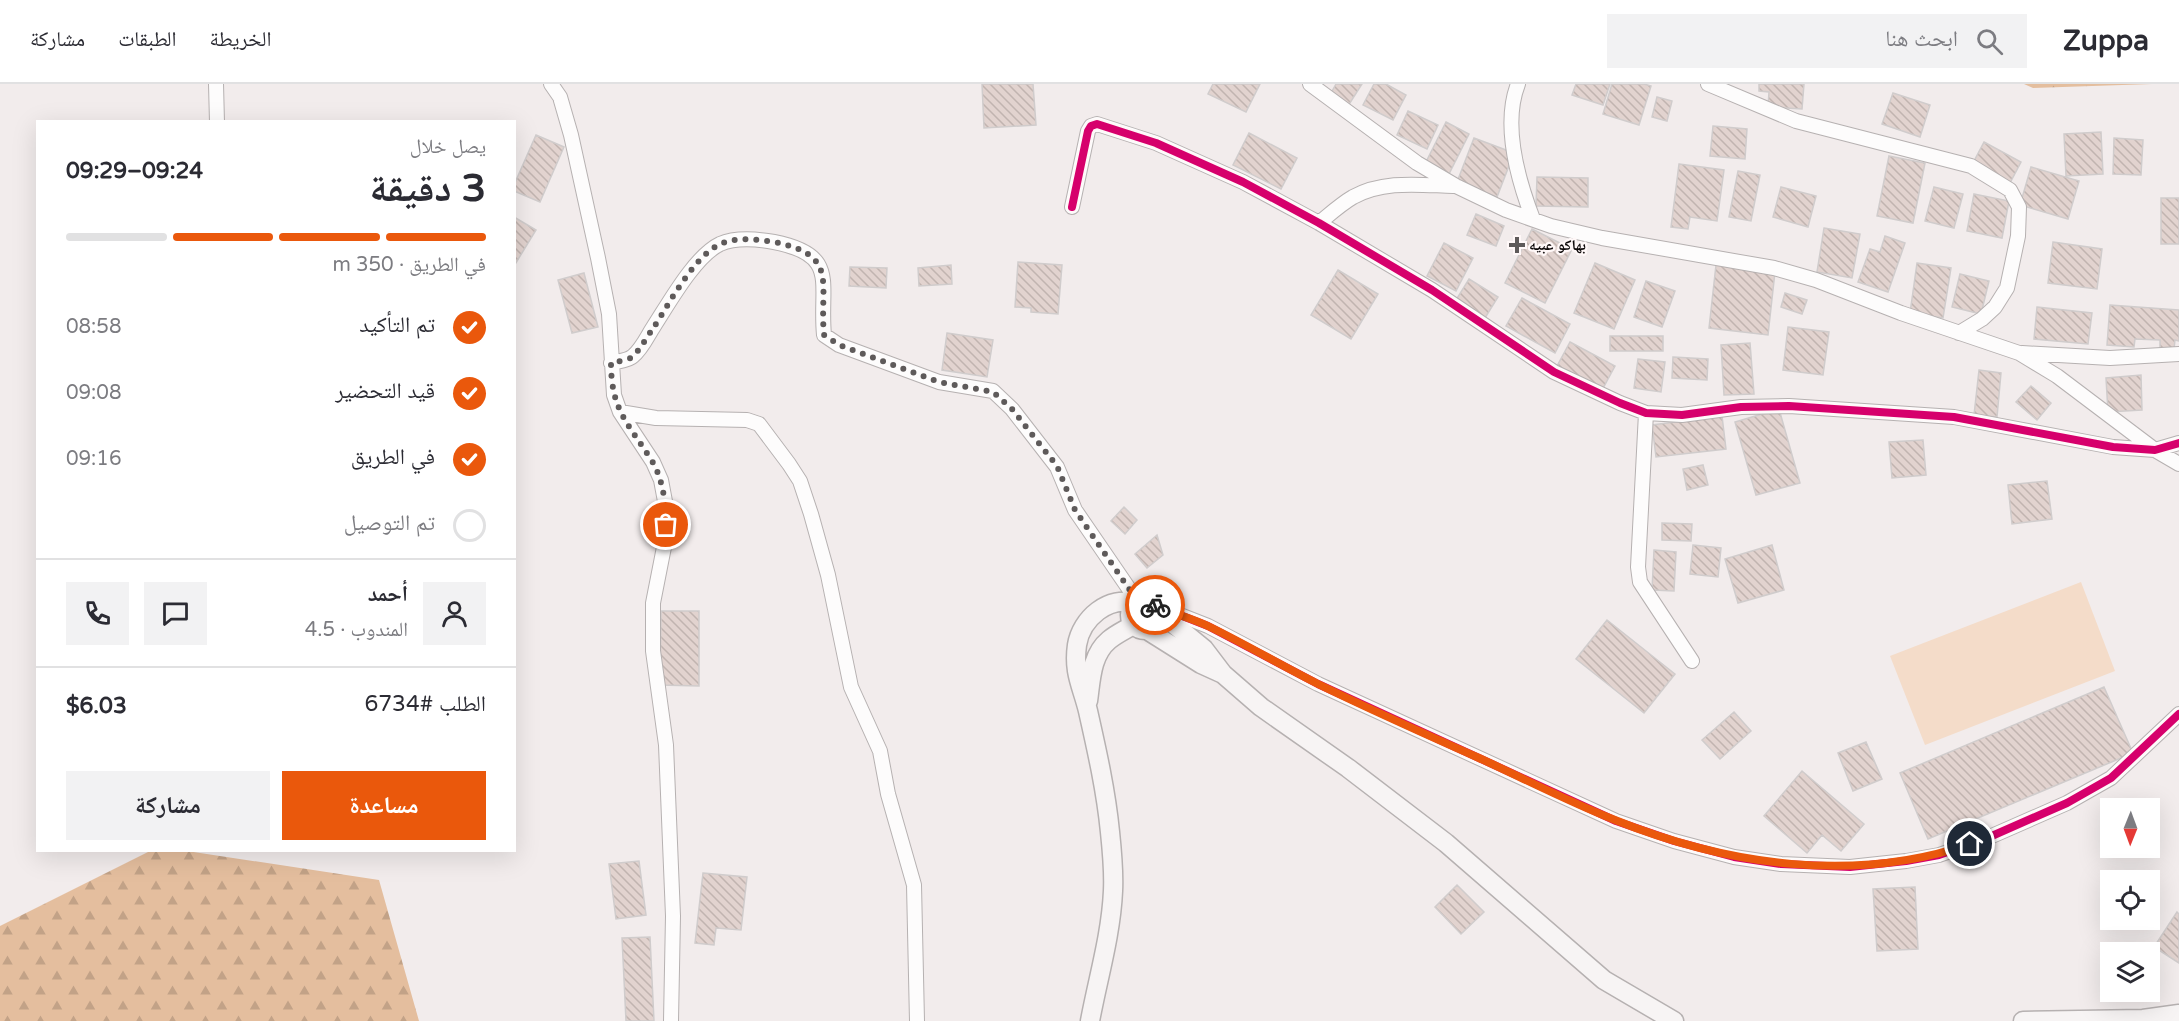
<!DOCTYPE html>
<html lang="ar">
<head>
<meta charset="utf-8">
<style>
	body { margin:0; font-family:"Varela Round","Noto Naskh Arabic",sans-serif; background:#f2f2f3; color:#2b2b33; direction:rtl; height:100vh; display:flex; flex-direction:column; font-size:22px; white-space:nowrap }
	* { box-sizing:border-box; margin:0 }
	p { font-size:20px; color:#7c7c81 }
	.icon { flex:none; width:33px; height:33px; fill:none; stroke:currentColor; stroke-width:2; stroke-linecap:round; stroke-linejoin:round }
	.map { position:relative; flex:1; overflow:hidden; direction:ltr }
	.side { position:absolute; left:36px; top:36px; width:480px; height:732px; display:flex; flex-direction:column; background:#fff; border-radius:0px; box-shadow:0 6px 24px #0002; direction:rtl }
	.side>* { flex:none }
	.needle { width:39px; rotate:181deg }
	.buttons { position:absolute; left:2100px; top:714px; display:grid; gap:12px }
	.buttons a { display:grid; place-items:center; width:60px; height:60px; border-radius:0px; background:#fff; box-shadow:0 6px 24px #0002; font-size:30px }
	.pin { position:absolute; display:grid; place-items:center; width:51px; height:51px; color:#fff; margin:-26px; border:3px solid #fff; border-radius:50%; box-shadow:0 2px 6px #0007 }
	.courier { position:absolute; display:grid; place-items:center; width:60px; height:60px; margin:-30px; border:4px solid #ea580c; border-radius:50%; background:#fff; color:#222; box-shadow:0 2px 8px #0007 }
	.head em { font-style:normal; font-weight:700 }
	.head div { display:flex; flex-direction:column-reverse }
	.head { display:flex; align-items:center; justify-content:space-between; height:102px; padding:0 30px }
	h1 { font-size:39px; font-weight:700; line-height:45px }
	.bar { display:grid; grid-template-columns:repeat(4,1fr); gap:9px 6px; align-content:center; height:72px; padding:0 30px }
	.bar i { height:8px; border-radius:4px; background:#e1e1e2 }
	.bar .selected { background:#ea580c }
	.bar p { grid-column:span 4 }
	.line { display:flex; align-items:center; gap:15px; padding:0 30px; border-top:2px solid #e1e1e2 }
	.line div { flex:1 }
	.round { display:grid; place-items:center; flex:none; width:63px; height:63px; border-radius:0px; background:#f2f2f3 }
	ol { padding:0 30px; list-style:none }
	li { display:flex; align-items:center; gap:18px; height:66px }
	li p { margin-inline-start:auto }
	li .icon { padding:6px; border-radius:50%; background:#ea580c; color:#fff; stroke-width:4 }
	li:last-child { color:#7c7c81 }
	li i { width:33px; height:33px; border:3px solid #e1e1e2; border-radius:50% }
	.cta { display:flex; gap:12px; margin-top:auto; padding:12px 30px }
	.cta a { flex:1; height:69px; border-radius:0px; background:#ea580c; color:#fff; font-size:24px; font-weight:700; line-height:69px; text-align:center }
	.cta a+a { background:#f2f2f3; color:#2b2b33 }
	header { display:flex; align-items:center; gap:36px; box-sizing:border-box; height:84px; padding:0 30px; background:#fff; border-bottom:2px solid #e1e1e2 }
	header strong { font-size:28px }
	nav { display:flex; gap:33px; margin-inline-start:auto; font-size:21px }
	.search { width:420px; height:54px; background:#f2f2f3; display:flex; align-items:center; gap:15px; box-sizing:border-box; padding:0 21px; border-radius:0px; color:#7c7c81; font-size:22px }
	.map>svg:first-child { display:block }
	.green { fill:#f4dcc9 }
	.forest { fill:url(#forest-firs) }
	.building { fill:url(#building-back-hatch); stroke:#d0cccc; stroke-width:1.5 }
	.lines { fill:none; stroke-linecap:round; stroke-linejoin:round }
	.minor-casing { stroke:#b6b1b1; stroke-width:16 }
	.secondary-casing { stroke:#b6b1b1; stroke-width:21 }
	.minor { stroke:#fdfcfc; stroke-width:14 }
	.secondary { stroke:#f7f4f4; stroke-width:18 }
	.cycleway-casing { stroke:#fff8f8; stroke-width:11 }
	.cycleway { stroke:#d6006c; stroke-width:8 }
	.done { stroke:#5e5a5a; stroke-width:6; stroke-dasharray:0 10.8 }
	.route { stroke:#ea580c; stroke-width:8 }
	.poi-dot { fill:#5e5a5a; stroke:#fff8f8; stroke-width:2 }
	.labels { text-anchor:middle; dominant-baseline:central; stroke-width:4.5; stroke-linejoin:round; paint-order:stroke }
	.poi-label { font-size:15px; font-weight:bold; fill:#0f0b0b; stroke:#fff8f8; text-anchor:start }
</style>
</head>
<body>
<header>
<strong>Zuppa</strong>
<div class="search"><svg class="icon" aria-label="search" viewBox="0 0 24 24"><circle cx="10" cy="10" r="6"/><path d="M15 15l6 6"/></svg>ابحث هنا</div>
<nav><a>الخريطة</a><a>الطبقات</a><a>مشاركة</a></nav>
</header>
<div class="map">
<svg width="2179" height="937" viewBox="0 0 2179 937">
	<defs>
		<pattern id="forest-firs" width="22" height="20" patternUnits="userSpaceOnUse" patternTransform="scale(1.5)"><rect width="22" height="20" fill="#e4be9e"/><path d="M5 1l3.5 6h-7zM16 11l3.5 6h-7z" fill="#c2a287"/></pattern>
		<pattern id="building-back-hatch" width="6" height="6" patternUnits="userSpaceOnUse" patternTransform="scale(1.5)"><rect width="6" height="6" fill="#e2d3cf"/><path d="M-1 5l2 2M0 0l6 6M5-1l2 2" fill="none" stroke="#c1b4b0"/></pattern>
	</defs>
	<rect width="100%" height="100%" fill="#f2ecec"/>
	<path class="green" d="M2081 498 2115 587 1925 661 1890 572Z"/>
	<path class="forest" d="M2024 0H2152L2033 4Z
		M150 767H187L379 796 419 937H0V842Z"/>
	<path class="building" d="M982 0H1033L1036 41 984 44Z
		M1213 0H1260L1246 28 1208 10Z
		M1336 0H1362L1348 22 1330 11Z
		M1374 0H1386L1406 11 1393 36 1363 21Z
		M1576 0H1610L1603 21 1572 11Z
		M1612 0H1644L1651 2 1639 41 1603 30Z
		M1759 0H1804L1802 25 1768 23 1769 8 1759 7Z
		M1893 9 1930 21 1920 53 1882 40Z
		M1657 13 1672 17 1667 37 1652 33Z
		M1408 27 1438 41 1427 65 1397 51Z
		M1446 38 1469 50 1448 92 1425 80Z
		M1713 42 1747 45 1745 75 1710 72Z
		M2101 48 2103 90 2066 92 2064 50Z
		M1249 49 1297 74 1281 105 1233 81Z
		M536 51 564 63 540 118 514 107V101Z
		M1474 54 1514 69 1497 113 1457 98Z
		M2114 54 2143 56 2141 91 2113 90Z
		M1984 58 2021 78 2010 99 1973 79Z
		M1889 72 1925 79 1913 139 1877 132Z
		M1679 80 1724 86 1717 137 1690 133 1688 145 1671 143Z
		M2031 83 2079 97 2068 135 2020 121Z
		M1738 87 1760 91 1751 137 1729 133Z
		M1537 93 1588 94V123L1536 122Z
		M1781 103 1816 112 1808 143 1773 133Z
		M1934 103 1963 110 1954 144 1925 137Z
		M1974 110 2009 117 2002 154 1967 147Z
		M2161 114H2179V160H2161Z
		M1476 130 1504 142 1496 162 1467 151Z
		M514 133 536 146 514 182Z
		M1824 144 1860 150 1852 194 1817 188Z
		M1532 145 1572 165 1545 219 1505 199Z
		M1885 152 1905 159 1888 208 1858 198 1870 165 1880 168Z
		M2053 158 2102 165 2097 205 2048 199Z
		M1444 159 1473 174 1456 207 1427 192Z
		M1018 178 1062 181 1058 230 1031 228V224L1015 223Z
		M1595 179 1635 196 1614 245 1574 229Z
		M1917 179 1951 184 1943 234 1910 229Z
		M951 181 952 200 919 202 918 184Z
		M1716 181 1775 188 1768 251 1709 244Z
		M850 183 887 184 886 204 849 202Z
		M1338 186 1378 210 1351 255 1311 231Z
		M584 189 598 243 572 249 558 196Z
		M1960 190 1989 197 1981 230 1952 223Z
		M1469 195 1498 213 1485 234 1456 216Z
		M1646 197 1675 207 1662 243 1634 233Z
		M1785 209 1807 216 1802 230 1781 223Z
		M1522 214 1570 240 1555 269 1506 242Z
		M2110 221 2179 226V257L2175 256 2174 265 2160 264V256L2135 255 2134 263 2107 261Z
		M2037 223 2092 229 2088 260 2034 255Z
		M1788 243 1829 248 1823 291 1783 286Z
		M947 249 993 256 987 293 942 286Z
		M1610 252H1663V267H1610Z
		M1570 258 1615 282 1601 308 1556 284Z
		M1750 259 1754 310 1724 311 1721 261Z
		M1673 273 1708 275 1707 296 1672 294Z
		M1638 275 1665 278 1661 308 1634 304Z
		M1979 286 2001 289 1997 333 1974 331Z
		M2141 291 2142 326 2108 328 2106 294Z
		M2031 302 2051 319 2037 336 2016 318Z
		M1779 325 1800 399 1756 411 1735 338Z
		M1722 332 1726 365 1656 373 1652 341Z
		M1923 356 1926 391 1892 394 1889 358Z
		M1703 381 1708 401 1687 406 1683 385Z
		M2047 397 2052 435 2012 440 2008 401Z
		M1124 423 1137 436 1125 450 1111 437Z
		M1662 439 1692 440 1691 457 1662 456Z
		M1157 451 1163 471 1147 484 1135 470Z
		M1693 461 1721 464 1718 493 1690 490Z
		M1772 461 1784 506 1738 519 1725 475Z
		M1654 466 1676 468 1674 507 1652 506Z
		M661 527H699V602L660 601Z
		M1607 536 1675 590 1644 629 1576 575Z
		M2104 603 2133 669 1928 755 1900 689Z
		M1734 628 1751 647 1720 675 1702 656Z
		M1866 658 1882 695 1853 707 1838 669Z
		M1802 687 1864 740 1841 767 1822 751 1807 769 1764 732Z
		M639 777 646 831 616 835 609 780Z
		M703 789 747 793 741 846 716 844 714 861 695 859Z
		M1457 801 1484 828 1461 850 1435 823Z
		M1915 803 1918 865 1877 867 1873 805Z
		M2177 828 2179 830V879L2154 863Z
		M650 853 654 937H626L622 854Z"/>
	<g class="lines">
		<g class="minor-casing">
			<path id="minor" d="M216 0 217 38
				M551 0 560 13 571 51 598 174 609 230 614 311 620 328 653 378 661 396 667 428 666 453 653 519V567L666 661 673 832 671 937
				M1310 0 1417 79 1456 102 1506 126 1551 142 1602 154 1774 184 1816 196 1901 229 2019 269 2057 292 2155 366 2179 380
				M1518 0C1502 41 1518 96 1533 135
				M1708 0 1796 37 1971 82 2010 106 2019 123 2018 152 2007 204 1995 223 1982 235 1959 249
				M1072 123 1088 47 1091 42 1097 40 1156 59 1243 98 1319 139 1432 206 1554 288 1620 319 1646 329 1682 331 1741 323 1789 322 1954 333 2113 363 2155 366 2179 359
				M1319 139C1330 130 1341 120 1353 113 1384 96 1419 101 1453 102
				M2022 269 2110 274 2179 270
				M611 279C618 277 628 277 633 272 642 265 648 251 654 242 669 219 695 172 720 160 736 153 757 155 774 158 840 171 819 199 824 251L839 261 939 298 993 307 1012 325 1057 383 1075 426 1138 518
				M620 328 656 334 747 336 759 340 789 380 800 397 811 430 828 491 851 603 880 667 888 710 914 801 917 937
				M1646 329 1638 483 1640 498 1692 577
				M1157 522 1208 542 1318 600 1616 737 1674 757 1734 773 1781 780 1850 783 1906 777 1939 771 1985 755 2067 719 2111 694 2179 630"/>
		</g>
		<g class="secondary-casing">
			<path id="secondary" d="M1130 531a15 15 0 1 1 30 0a15 15 0 1 1-30 0Z
				M1160 529 1204 565 1223 590 1261 623 1348 684 1446 759 1604 896 1674 937
				M1147 546 1201 580 1223 590
				M1088 617C1091 596 1091 571 1109 556 1116 550 1125 546 1133 541
				M1090 937C1098 894 1111 851 1113 807 1114 788 1112 767 1110 748 1106 707 1097 667 1088 627 1082 602 1073 589 1077 561 1081 535 1109 510 1136 520
				M2023 937 2143 935 2179 930"/>
		</g>
		<use href="#minor" class="minor"/>
		<use href="#secondary" class="secondary"/>
		<g class="cycleway-casing">
			<path id="cycleway" d="M1072 123 1088 47 1091 42 1097 40 1156 59 1243 98 1319 139 1432 206 1554 288 1620 319 1646 329 1682 331 1741 323 1789 322 1954 333 2113 363 2155 366 2179 359
				M1157 522 1208 542 1318 600 1616 737 1674 757 1734 773 1781 780 1850 783 1906 777 1939 771 1985 755 2067 719 2111 694 2179 630"/>
		</g>
		<use href="#cycleway" class="cycleway"/>
	</g>
	<g class="lines">
		<path class="done" d="M666 441C666 420 663 395 652 377 629 340 611 327 611 279 618 277 628 277 633 272 640 266 646 254 652 246 668 222 693 173 720 160 736 153 757 155 774 158 840 171 819 199 824 251L839 261 939 298 993 308 1012 325 1057 382 1075 426 1138 518 1145 516 1155 521"/>
		<path class="route" d="M1155 521C1173 530 1192 534 1210 543 1247 561 1282 582 1318 600 1371 626 1425 650 1479 674 1525 695 1569 718 1615 736 1727 781 1854 800 1970 760"/>
	</g>
	<path class="poi-dot" d="M1514 152h6v6h6v6h-6v6h-6v-6h-6v-6h6z"/>
	<g class="labels">
		<g class="poi-label">
			<text x="1529" y="161">بهاكو عبيه</text>
		</g>
	</g>
</svg>
<div class="buttons">
<a><svg class="needle" viewBox="-14 -14 28 28"><path d="M0-13l5 13h-10z" fill="#e53935"/><path d="M0 13l5-13h-10z" fill="#7c7c81"/></svg></a>
<a><svg class="icon" aria-label="locate" viewBox="0 0 24 24"><circle cx="12" cy="12" r="6"/><path d="M12 2v4M12 18v4M2 12h4M18 12h4"/></svg></a>
<a><svg class="icon" aria-label="layers" viewBox="0 0 24 24"><path d="M12 4l9 5-9 5-9-5zM3 14l9 5 9-5"/></svg></a>
</div>
<div class="pin" style="left:666px;top:441px;background:#ea580c"><svg class="icon" aria-label="bag" viewBox="0 0 24 24"><path d="M5 8h14l-1 12H6zM9 8a3 3 0 0 1 6 0"/></svg></div>
<div class="pin" style="left:1970px;top:760px;background:#1f2937"><svg class="icon" aria-label="home" viewBox="0 0 24 24"><path d="M3 11l9-7 9 7M6 9v11h12V9"/></svg></div>
<div class="courier" style="left:1155px;top:521px"><svg class="icon" aria-label="bike" viewBox="0 0 24 24"><circle cx="6" cy="16" r="4"/><circle cx="18" cy="16" r="4"/><path d="M6 16l4-8h5l3 8M10 8l3 8H6M13 5h3"/></svg></div>
<section class="side">
<div class="head"><div><h1>3 دقيقة</h1><p>يصل خلال</p></div><em>09:24–09:29</em></div>
<div class="bar"><i class="selected"></i><i class="selected"></i><i class="selected"></i><i></i><p>في الطريق · 350 m</p></div>
<ol>
<li><svg class="icon" aria-label="check" viewBox="0 0 24 24"><path d="M5 12l5 5 9-10"/></svg>تم التأكيد<p>08:58</p></li>
<li><svg class="icon" aria-label="check" viewBox="0 0 24 24"><path d="M5 12l5 5 9-10"/></svg>قيد التحضير<p>09:08</p></li>
<li><svg class="icon" aria-label="check" viewBox="0 0 24 24"><path d="M5 12l5 5 9-10"/></svg>في الطريق<p>09:16</p></li>
<li><i></i>تم التوصيل</li>
</ol>
<div class="line" style="height:108px"><a class="round"><svg class="icon" aria-label="person" viewBox="0 0 24 24"><circle cx="12" cy="8" r="4"/><path d="M4 21q1-7 8-7t8 7"/></svg></a><div><b>أحمد</b><p>المندوب · 4.5</p></div><a class="round"><svg class="icon" aria-label="chat" viewBox="0 0 24 24"><path d="M4 5h16v11H9l-5 4z"/></svg></a><a class="round"><svg class="icon" aria-label="phone" viewBox="0 0 24 24"><path d="M5 4h4l2 5-3 2q2 4 5 5l2-3 5 2v4C11 20 4 13 5 4z"/></svg></a></div>
<div class="line" style="height:78px"><div>الطلب #6734</div><b>$6.03</b></div>
<div class="cta"><a>مساعدة</a><a>مشاركة</a></div>
</section>
</div>
</body>
</html>
